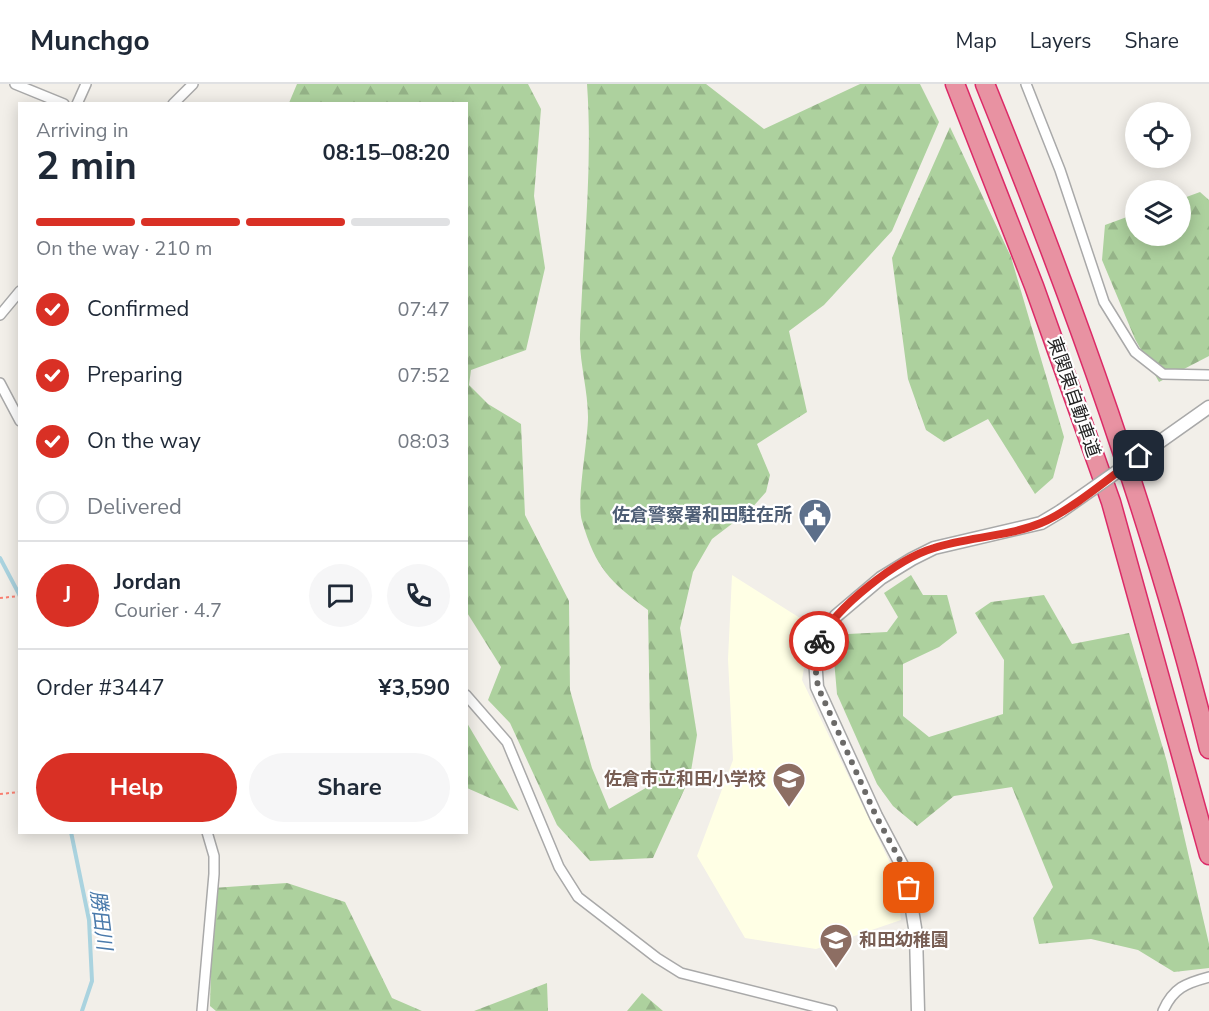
<!DOCTYPE html>
<html lang="en">
<head>
<meta charset="utf-8">
<style>
	body { margin:0; font-family:"Nunito Sans","Noto Sans JP",sans-serif; background:#f6f6f7; color:#1f2937; height:100vh; display:flex; flex-direction:column; font-size:22px; white-space:nowrap }
	* { box-sizing:border-box; margin:0 }
	p { font-size:20px; color:#747a83 }
	.icon { flex:none; width:33px; height:33px; fill:none; stroke:currentColor; stroke-width:2; stroke-linecap:round; stroke-linejoin:round }
	.map { position:relative; flex:1; overflow:hidden }
	.sheet { position:absolute; left:18px; top:18px; width:450px; height:732px; display:flex; flex-direction:column; background:#fff; border-radius:0px; box-shadow:0 3px 15px #0003 }
	.sheet>* { flex:none }
	.controls { position:absolute; left:1125px; top:18px; display:grid; gap:12px }
	.controls a { display:grid; place-items:center; width:66px; height:66px; border-radius:50%; background:#fff; box-shadow:0 3px 15px #0003; font-size:30px }
	.pin { position:absolute; display:grid; place-items:center; width:51px; height:51px; color:#fff; margin:-26px; border-radius:12px; box-shadow:0 3px 9px #0006 }
	.courier { position:absolute; display:grid; place-items:center; width:60px; height:60px; margin:-30px; border:4px solid #d93025; border-radius:50%; background:#fff; color:#222; box-shadow:0 2px 8px #0007 }
	.overview em { font-style:normal; font-weight:700 }
	.overview div { display:flex; flex-direction:column-reverse }
	.overview { display:flex; align-items:center; justify-content:space-between; height:102px; padding:0 18px }
	h1 { font-size:39px; font-weight:700; line-height:45px }
	.bar { display:grid; grid-template-columns:repeat(4,1fr); gap:9px 6px; align-content:center; height:72px; padding:0 18px }
	.bar i { height:8px; border-radius:4px; background:#e0e1e3 }
	.bar .selected { background:#d93025 }
	.bar p { grid-column:span 4 }
	.line { display:flex; align-items:center; gap:15px; padding:0 18px; border-top:2px solid #e0e1e3 }
	.line div { flex:1 }
	.round { display:grid; place-items:center; flex:none; width:63px; height:63px; border-radius:32px; background:#f6f6f7 }
	ol { padding:0 18px; list-style:none }
	li { display:flex; align-items:center; gap:18px; height:66px }
	li p { margin-inline-start:auto }
	li .icon { padding:6px; border-radius:50%; background:#d93025; color:#fff; stroke-width:4 }
	li:last-child { color:#747a83 }
	li i { width:33px; height:33px; border:3px solid #e0e1e3; border-radius:50% }
	.primary-button { display:flex; gap:12px; margin-top:auto; padding:12px 18px }
	.primary-button a { flex:1; height:69px; border-radius:36px; background:#d93025; color:#fff; font-size:24px; font-weight:700; line-height:69px; text-align:center }
	.primary-button a+a { background:#f6f6f7; color:#1f2937 }
	header { display:flex; align-items:center; gap:36px; box-sizing:border-box; height:84px; padding:0 30px; background:#fff; border-bottom:2px solid #e0e1e3 }
	header strong { font-size:28px }
	nav { display:flex; gap:33px; margin-inline-start:auto; font-size:21px }
	.map>svg:first-child { display:block }
	.education { fill:#ffffe5 }
	.forest { fill:url(#forest-firs) }
	.lines { fill:none; stroke-linecap:round; stroke-linejoin:round }
	.stream { stroke:#aad3df; stroke-width:4 }
	.minor-casing { stroke:#a9a9a9; stroke-width:12 }
	.tertiary-casing { stroke:#a9a9a9; stroke-width:15 }
	.motorway-casing { stroke:#dc2a67; stroke-width:21 }
	.path { stroke:#fa8072; stroke-width:2; stroke-dasharray:3 3; stroke-linecap:butt }
	.minor { stroke:#fff; stroke-width:9 }
	.tertiary { stroke:#fff; stroke-width:12 }
	.motorway { stroke:#e892a2; stroke-width:18 }
	.tertiary-bridge-casing { stroke:#a9a9a9; stroke-width:15; stroke-linecap:butt }
	.tertiary-bridge { stroke:#fff; stroke-width:12 }
	.done { stroke:#6b6a68; stroke-width:6; stroke-dasharray:0 10.8 }
	.route { stroke:#d93025; stroke-width:8 }
	.labels { text-anchor:middle; dominant-baseline:central; stroke-width:4.5; stroke-linejoin:round; paint-order:stroke }
	.street-label { font-size:18px; fill:#222; stroke:#fff }
	.service-label { font-size:18px; font-weight:bold; fill:#4e5e75; stroke:#fff; text-anchor:end }
	.education-label { font-size:18px; font-weight:bold; fill:#785e54; stroke:#fff; text-anchor:end }
	.water-label { font-size:20px; font-style:italic; fill:#4a7aab; stroke:#fff }
</style>
</head>
<body>
<header>
<strong>Munchgo</strong>
<nav><a>Map</a><a>Layers</a><a>Share</a></nav>
</header>
<div class="map">
<svg width="1209" height="927" viewBox="0 0 1209 927">
	<defs>
		<pattern id="forest-firs" width="22" height="20" patternUnits="userSpaceOnUse" patternTransform="scale(1.5)"><rect width="22" height="20" fill="#add19e"/><path d="M5 1l3.5 6h-7zM16 11l3.5 6h-7z" fill="#95b388"/></pattern>
	</defs>
	<rect width="100%" height="100%" fill="#f2efe9"/>
	<path class="education" d="M732 491 811 541 802 596 895 789 901 836 816 865 745 854 697 772 733 676 728 575Z"/>
	<path class="forest" d="M297 0H528L541 25 534 112 545 184 526 266 471 286 469 301 488 320 521 340 525 431 569 517 570 606 592 684 609 725 651 701 648 526C609 497 596 484 582 437 576 418 588 357 588 333 588 305 579 278 580 251 583 167 593 84 587 0H706L764 45 860 0H920L939 38 892 147 824 221 789 247 807 328 757 360 770 391 766 408 750 426 712 455 693 488 680 544 697 651 690 693 653 774 590 777 557 741 510 639 488 616 501 583 466 527V20L289 19Z
		M950 43 1011 173 1064 353 1053 394 1035 410 988 335 944 358 926 346 908 295 892 174Z
		M1200 108 1209 116V272L1159 298 1135 255 1102 176 1105 141 1135 130 1136 152H1180L1181 115Z
		M911 491 923 511H947L957 549 939 563 903 580V632L929 653 1003 630 1004 576 975 529 991 518 1044 511 1072 560 1129 549 1167 678 1209 860V884L1174 888 1138 866 1091 855 1039 860 1033 834 1053 803 1012 703 954 712 917 742 893 722 877 700 837 610 834 576 848 550 887 548 898 533 884 509Z
		M466 639H467L519 727 467 704Z
		M287 799 345 818 392 914 422 927H216L210 922 213 804Z
		M547 899 548 927H474Z
		M642 909 663 927H627Z"/>
	<g class="lines">
		<path class="stream" d="M0 474 20 512
			M71 748 89 836 92 897 82 927"/>
		<g class="minor-casing">
			<path id="minor" d="M15 0 64 20
				M1026 0 1060 86 1104 218 1135 268 1163 290 1209 291
				M77 20 86 0
				M173 20 193 0
				M0 231 20 207
				M0 299 20 337
				M466 611 507 658 559 783 578 813 657 874 681 889 832 927
				M202 927 214 790V772L207 748
				M1163 927C1173 904 1186 899 1209 893"/>
		</g>
		<g class="tertiary-casing">
			<path id="tertiary" d="M1158 359 1209 323
				M918 927 916 850 906 789 876 732 817 603 815 574 819 557 836 532 881 494 912 475 934 464 1041 439 1061 427"/>
		</g>
		<g class="motorway-casing">
			<path id="motorway" d="M955 0 1034 202 1111 418 1209 771
				M985 0C1073 217 1153 438 1209 665"/>
		</g>
		<path class="path" d="M0 514 20 512
			M0 710 20 708"/>
		<use href="#minor" class="minor"/>
		<use href="#tertiary" class="tertiary"/>
		<use href="#motorway" class="motorway"/>
		<g class="tertiary-bridge-casing">
			<path id="tertiary-bridge" d="M1061 427 1158 359"/>
		</g>
		<use href="#tertiary-bridge" class="tertiary-bridge"/>
	</g>
	<g class="lines">
		<path class="done" d="M819 557 814 574 818 603 876 732 900 776 909 804"/>
		<path class="route" d="M819 557C836 523 897 475 934 464 968 453 1007 453 1041 439 1069 428 1113 391 1139 372"/>
	</g>
	<defs>
		<g id="civic-pin" transform="scale(1.725)"><path d="M0 17L-7.5 6A9.5 9.5 0 1 1 7.5 6Z" fill="#5c6f8a" stroke="#fff"/><path d="M-.6-6.5H3V-4.5H.6V-3L4-1V1h2V6H-6V1h2V-1L-.6-3ZM-1.2 2.5V6h2.4V2.5Z" fill="#fff"/></g>
		<g id="school-pin" transform="scale(1.725)"><path d="M0 17L-7.5 6A9.5 9.5 0 1 1 7.5 6Z" fill="#8d6e63" stroke="#fff"/><path d="M0-5L7-2L0 1L-7-2ZM-4 1L0 2.5L4 1V4Q0 6-4 4Z" fill="#fff"/></g>
	</defs>
	<g fill-rule="evenodd">
		<use href="#civic-pin" x="815" y="431"/>
		<use href="#school-pin" x="789" y="695"/>
		<use href="#school-pin" x="836" y="856"/>
	</g>
	<g class="labels">
		<g class="street-label">
			<text transform="translate(1074 313) rotate(71)">東関東自動車道</text>
		</g>
		<g class="service-label">
			<text x="792" y="431">佐倉警察署和田駐在所</text>
		</g>
		<g class="education-label">
			<text x="766" y="695">佐倉市立和田小学校</text>
			<text x="859" y="856" text-anchor="start">和田幼稚園</text>
		</g>
		<g class="water-label">
			<text transform="translate(101 836) rotate(83)">勝田川</text>
		</g>
	</g>
</svg>
<div class="controls">
<a><svg class="icon" aria-label="locate" viewBox="0 0 24 24"><circle cx="12" cy="12" r="6"/><path d="M12 2v4M12 18v4M2 12h4M18 12h4"/></svg></a>
<a><svg class="icon" aria-label="layers" viewBox="0 0 24 24"><path d="M12 4l9 5-9 5-9-5zM3 14l9 5 9-5"/></svg></a>
</div>
<div class="pin" style="left:909px;top:804px;background:#ea580c"><svg class="icon" aria-label="bag" viewBox="0 0 24 24"><path d="M5 8h14l-1 12H6zM9 8a3 3 0 0 1 6 0"/></svg></div>
<div class="pin" style="left:1139px;top:372px;background:#1f2937"><svg class="icon" aria-label="home" viewBox="0 0 24 24"><path d="M3 11l9-7 9 7M6 9v11h12V9"/></svg></div>
<div class="courier" style="left:819px;top:557px"><svg class="icon" aria-label="bike" viewBox="0 0 24 24"><circle cx="6" cy="16" r="4"/><circle cx="18" cy="16" r="4"/><path d="M6 16l4-8h5l3 8M10 8l3 8H6M13 5h3"/></svg></div>
<section class="sheet">
<div class="overview"><div><h1>2 min</h1><p>Arriving in</p></div><em>08:15–08:20</em></div>
<div class="bar"><i class="selected"></i><i class="selected"></i><i class="selected"></i><i></i><p>On the way · 210 m</p></div>
<ol>
<li><svg class="icon" aria-label="check" viewBox="0 0 24 24"><path d="M5 12l5 5 9-10"/></svg>Confirmed<p>07:47</p></li>
<li><svg class="icon" aria-label="check" viewBox="0 0 24 24"><path d="M5 12l5 5 9-10"/></svg>Preparing<p>07:52</p></li>
<li><svg class="icon" aria-label="check" viewBox="0 0 24 24"><path d="M5 12l5 5 9-10"/></svg>On the way<p>08:03</p></li>
<li><i></i>Delivered</li>
</ol>
<div class="line" style="height:108px"><b class="round" style="background:#d93025;color:#fff">J</b><div><b>Jordan</b><p>Courier · 4.7</p></div><a class="round"><svg class="icon" aria-label="chat" viewBox="0 0 24 24"><path d="M4 5h16v11H9l-5 4z"/></svg></a><a class="round"><svg class="icon" aria-label="phone" viewBox="0 0 24 24"><path d="M5 4h4l2 5-3 2q2 4 5 5l2-3 5 2v4C11 20 4 13 5 4z"/></svg></a></div>
<div class="line" style="height:78px"><div>Order #3447</div><b>¥3,590</b></div>
<div class="primary-button"><a>Help</a><a>Share</a></div>
</section>
</div>
</body>
</html>
